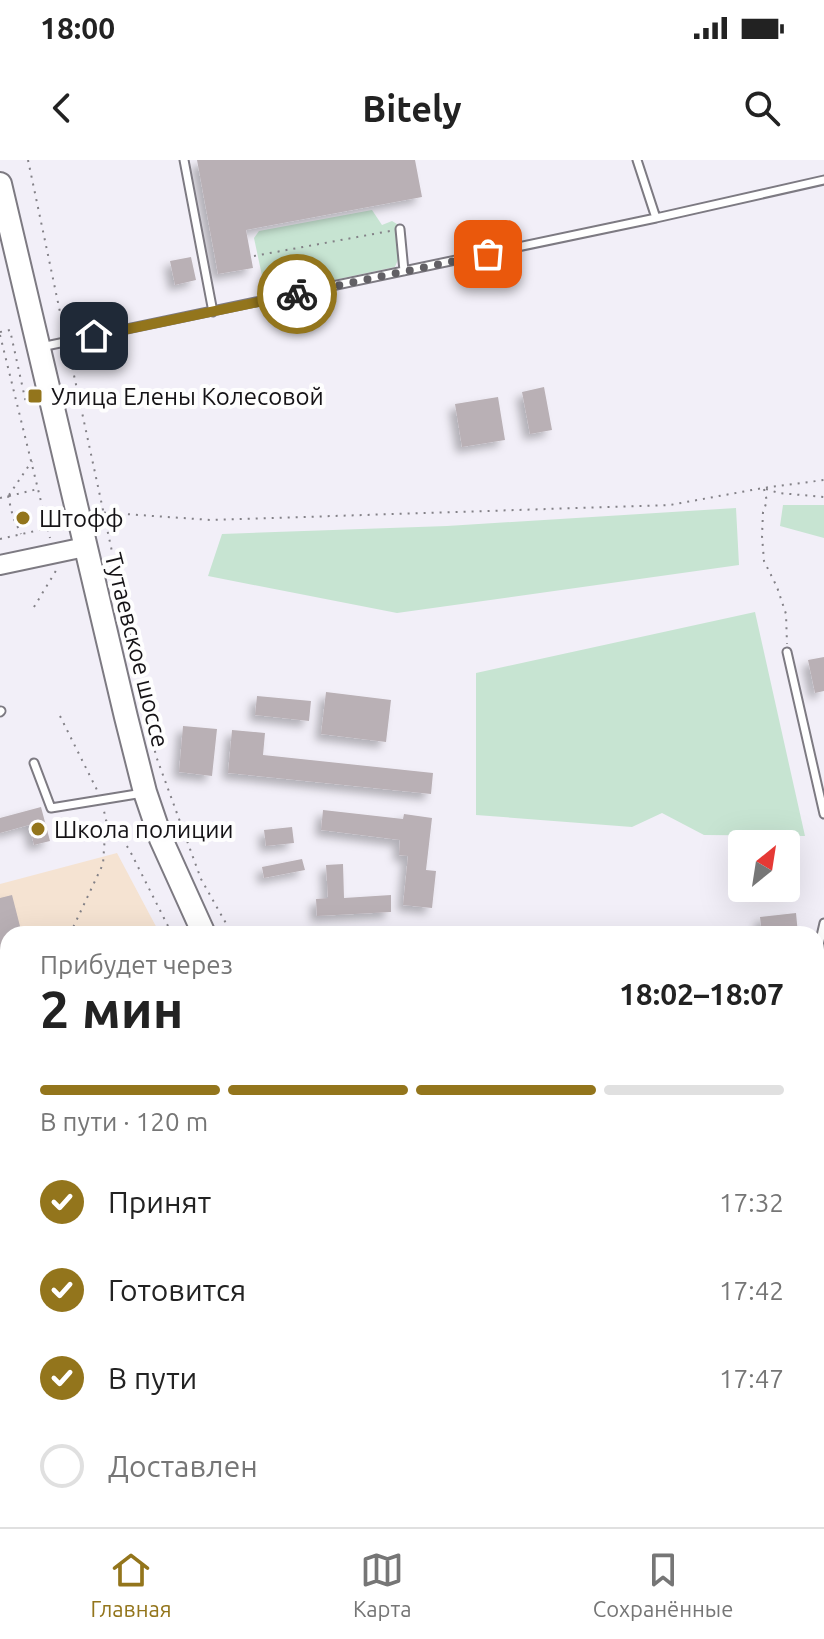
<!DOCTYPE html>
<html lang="ru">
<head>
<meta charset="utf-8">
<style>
	body { margin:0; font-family:Ubuntu,sans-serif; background:#f2f2f2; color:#222; height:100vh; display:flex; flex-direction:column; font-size:30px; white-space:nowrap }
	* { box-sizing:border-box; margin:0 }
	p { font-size:26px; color:#767676 }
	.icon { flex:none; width:44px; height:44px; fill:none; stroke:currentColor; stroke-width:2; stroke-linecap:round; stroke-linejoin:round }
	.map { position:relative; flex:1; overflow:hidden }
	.sheet { position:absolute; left:0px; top:766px; width:824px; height:602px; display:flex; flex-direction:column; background:#fff; border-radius:24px 24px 0 0; box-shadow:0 8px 32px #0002 }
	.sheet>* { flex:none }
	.needle { width:52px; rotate:30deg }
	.tools { position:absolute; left:728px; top:670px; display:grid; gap:16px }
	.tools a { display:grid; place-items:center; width:72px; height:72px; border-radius:8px; background:#fff; box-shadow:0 8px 32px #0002; font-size:40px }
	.pin { position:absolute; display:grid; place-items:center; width:68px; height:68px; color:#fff; margin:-34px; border-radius:16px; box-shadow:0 4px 12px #0006 }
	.courier { position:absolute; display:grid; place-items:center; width:80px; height:80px; margin:-40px; border:6px solid #93751c; border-radius:50%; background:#fff; color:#222; box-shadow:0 2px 10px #0007 }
	.overview em { font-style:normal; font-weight:700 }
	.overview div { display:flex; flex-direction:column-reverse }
	.overview { display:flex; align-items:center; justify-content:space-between; height:136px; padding:0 40px }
	h1 { font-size:52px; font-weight:700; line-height:60px }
	.bar { display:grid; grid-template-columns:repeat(4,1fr); gap:12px 8px; align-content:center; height:96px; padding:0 40px }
	.bar i { height:10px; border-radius:6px; background:#e0e0e0 }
	.bar .on { background:#93751c }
	.bar p { grid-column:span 4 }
	ol { padding:0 40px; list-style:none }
	li { display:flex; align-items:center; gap:24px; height:88px }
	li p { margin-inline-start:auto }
	li .icon { padding:8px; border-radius:50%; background:#93751c; color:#fff; stroke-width:4 }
	li:last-child { color:#767676 }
	li i { width:44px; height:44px; border:4px solid #e0e0e0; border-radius:50% }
	.status { display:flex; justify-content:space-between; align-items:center; height:56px; padding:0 40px; background:#fff; direction:ltr }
	.status svg { height:22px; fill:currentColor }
	header { display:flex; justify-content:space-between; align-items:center; height:104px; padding:0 40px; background:#fff; font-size:36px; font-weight:700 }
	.tab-bar { display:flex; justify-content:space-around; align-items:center; height:112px; border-top:2px solid #e0e0e0; background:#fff; font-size:22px; color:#767676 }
	.tab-bar a { display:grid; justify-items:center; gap:4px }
	.tab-bar .on { color:#93751c }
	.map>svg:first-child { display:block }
	.education { fill:#f5e3d2 }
	.medical { fill:#fadfdc }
	.green { fill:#c7e4d2 }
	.building { fill:#b9b0b5; filter:url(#shadow) }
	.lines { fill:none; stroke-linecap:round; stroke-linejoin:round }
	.service-casing { stroke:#7d7a82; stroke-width:11 }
	.minor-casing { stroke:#7d7a82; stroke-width:18 }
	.tertiary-casing { stroke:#7d7a82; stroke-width:22 }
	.primary-casing { stroke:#7d7a82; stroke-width:26 }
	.path { stroke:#838187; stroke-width:2; stroke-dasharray:2 6; stroke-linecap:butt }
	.service { stroke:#fff; stroke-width:7 }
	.minor { stroke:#fff; stroke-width:14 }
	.tertiary { stroke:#fff; stroke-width:18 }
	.primary { stroke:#fff; stroke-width:22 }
	.done { stroke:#626065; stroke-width:8; stroke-dasharray:0 14.4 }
	.route { stroke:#93751c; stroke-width:10 }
	.poi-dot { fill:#93751c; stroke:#fefefe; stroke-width:3 }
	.labels { text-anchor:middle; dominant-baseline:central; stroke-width:8; stroke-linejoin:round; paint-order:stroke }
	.poi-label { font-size:24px; fill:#151316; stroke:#fefefe; text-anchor:start }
	.street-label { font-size:24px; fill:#151316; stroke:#fefefe }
</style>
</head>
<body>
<div class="status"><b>18:00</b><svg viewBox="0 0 49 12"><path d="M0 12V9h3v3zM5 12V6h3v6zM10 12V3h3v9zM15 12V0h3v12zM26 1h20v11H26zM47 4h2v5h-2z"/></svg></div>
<header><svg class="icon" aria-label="back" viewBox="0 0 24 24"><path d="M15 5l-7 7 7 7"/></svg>Bitely<svg class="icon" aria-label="search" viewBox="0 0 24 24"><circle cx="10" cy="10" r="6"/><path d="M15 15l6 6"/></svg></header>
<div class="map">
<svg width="824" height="1367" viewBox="0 0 824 1367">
	<defs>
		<filter id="shadow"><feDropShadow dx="-6" dy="6" stdDeviation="4" flood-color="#0004"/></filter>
	</defs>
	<rect width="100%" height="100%" fill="#f2eff8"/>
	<path class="education" d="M117 693 160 774H8V966L0 971V724Z"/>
	<path class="medical" d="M8 1001V1360H463L466 1367H0V1005Z"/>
	<path class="green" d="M372 50 382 65 392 61 397 64 399 97 395 107 273 133 265 130 254 78 259 71Z
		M783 345H824V378L780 366Z
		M736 348 739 405 397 453 208 416 222 374 447 366Z
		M755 452 805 676 704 675 662 653 632 667 476 655V513Z"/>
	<path class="building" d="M197 0H415L422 37 246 70 253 108 218 114Z
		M191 97 196 120 175 125 170 101Z
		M544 227 552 270 530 274 522 232Z
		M498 237 505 280 462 287 455 244Z
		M824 497V531L815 533 808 500Z
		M326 532 391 540 386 582 321 574Z
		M257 536 311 541 309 561 255 555Z
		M183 566 217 569 212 616 179 612Z
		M232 570 265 573 263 595 433 613 431 634 228 613Z
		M41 647 50 681 34 685 29 665 0 673V658Z
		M323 650 403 659 404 654 432 658 426 710 436 711 432 748 403 745 408 696 399 695 400 680 321 670Z
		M292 667 294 683 266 686 264 670Z
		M302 699 305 710 264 718 262 707Z
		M343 704 344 738 391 735V752L317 756 316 739 328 738 326 705Z
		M12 735 22 774H8L7 831 0 805V738Z
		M796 753 798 774H762L760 757Z
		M8 870V896L2 897 5 909 0 910V872Z
		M816 959H822V979H816Z
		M0 1038 8 1054V1087L0 1091Z
		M0 1266 8 1282V1295L0 1299Z
		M270 1360H295L299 1367H273Z"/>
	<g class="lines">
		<g class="service-casing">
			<path id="service" d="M184 0 213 152
				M656 58 824 20
				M400 69 404 111
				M41 187 656 58 637 0
				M787 492 824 654
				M0 552 1 551
				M34 603 51 648 143 633
				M816 798 824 763
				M0 965H8
				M0 990 8 986
				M0 1011 8 1007
				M0 1026 8 1042
				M0 1107 8 1104
				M0 1246 8 1262
				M0 1325 8 1321
				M58 1360 61 1367
				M319 1360 322 1367
				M713 1360 714 1367"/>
		</g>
		<g class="minor-casing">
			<path id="minor" d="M816 862 824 863
				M816 1189H824
				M816 1276 824 1261"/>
		</g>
		<g class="tertiary-casing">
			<path id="tertiary" d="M0 405 85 387"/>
		</g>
		<g class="primary-casing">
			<path id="primary" d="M0 24 126 557 145 632 161 679 204 774
				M519 1360 522 1367"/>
		</g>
		<path class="path" d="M28 0 64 171
			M254 96 390 71
			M0 172 10 170 26 243
			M0 175 50 378
			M69 192 156 596 201 719 232 774
			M764 329 767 341 763 352 762 376 764 401 777 427 786 454 787 484
			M766 329 779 333 824 337
			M9 335 32 301
			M9 336 38 329
			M0 338 8 336 13 357 21 374
			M96 352 211 360 670 345 763 328 824 320
			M0 379 48 368 61 357
			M34 447 57 409
			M60 556 97 630
			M107 661 129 689 172 774
			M70 774 103 704 106 660 104 651
			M487 1360 490 1367
			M542 1360 546 1367"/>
		<use href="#service" class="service"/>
		<use href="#minor" class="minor"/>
		<use href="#tertiary" class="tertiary"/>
		<use href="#primary" class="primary"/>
	</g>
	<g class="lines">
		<path class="done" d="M297 134 488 94"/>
		<path class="route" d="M94 176 297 134"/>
	</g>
	<g class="poi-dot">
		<rect x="27" y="228" width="16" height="16" rx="4"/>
		<circle cx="23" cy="358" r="8"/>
		<circle cx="38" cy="669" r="8"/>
	</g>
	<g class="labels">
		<g class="poi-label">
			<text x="51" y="236">Улица Елены Колесовой</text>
			<text x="39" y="358">Штофф</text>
			<text x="54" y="669">Школа полиции</text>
		</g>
		<g class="street-label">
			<text transform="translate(137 490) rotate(76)">Тутаевское шоссе</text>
		</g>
	</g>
</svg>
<div class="tools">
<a><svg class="needle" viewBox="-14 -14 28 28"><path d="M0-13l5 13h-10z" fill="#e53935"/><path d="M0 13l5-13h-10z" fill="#767676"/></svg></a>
</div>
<div class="pin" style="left:488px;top:94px;background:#ea580c"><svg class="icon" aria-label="bag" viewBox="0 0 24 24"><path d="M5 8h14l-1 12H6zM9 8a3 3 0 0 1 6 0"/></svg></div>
<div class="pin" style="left:94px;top:176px;background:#1f2937"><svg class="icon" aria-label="home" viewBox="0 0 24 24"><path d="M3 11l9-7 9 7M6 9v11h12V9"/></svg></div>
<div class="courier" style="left:297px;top:134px"><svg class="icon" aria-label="bike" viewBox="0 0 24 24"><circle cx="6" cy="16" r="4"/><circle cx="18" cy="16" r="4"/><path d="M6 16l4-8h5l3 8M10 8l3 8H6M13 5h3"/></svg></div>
<section class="sheet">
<div class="overview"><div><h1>2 мин</h1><p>Прибудет через</p></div><em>18:02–18:07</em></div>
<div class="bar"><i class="on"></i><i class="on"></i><i class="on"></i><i></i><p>В пути · 120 m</p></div>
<ol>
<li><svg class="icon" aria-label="check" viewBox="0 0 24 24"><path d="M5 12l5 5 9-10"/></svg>Принят<p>17:32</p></li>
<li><svg class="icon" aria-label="check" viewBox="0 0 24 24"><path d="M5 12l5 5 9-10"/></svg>Готовится<p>17:42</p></li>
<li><svg class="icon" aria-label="check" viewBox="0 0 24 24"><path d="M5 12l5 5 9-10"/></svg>В пути<p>17:47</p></li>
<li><i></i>Доставлен</li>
</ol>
</section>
</div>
<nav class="tab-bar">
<a class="on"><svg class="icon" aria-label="home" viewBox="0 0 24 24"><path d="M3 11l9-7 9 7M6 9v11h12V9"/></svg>Главная</a>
<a><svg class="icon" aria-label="map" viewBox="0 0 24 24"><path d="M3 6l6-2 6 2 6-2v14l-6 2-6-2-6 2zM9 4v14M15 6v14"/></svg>Карта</a>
<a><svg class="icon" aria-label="saved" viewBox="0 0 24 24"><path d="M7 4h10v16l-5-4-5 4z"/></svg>Сохранённые</a>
</nav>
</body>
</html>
